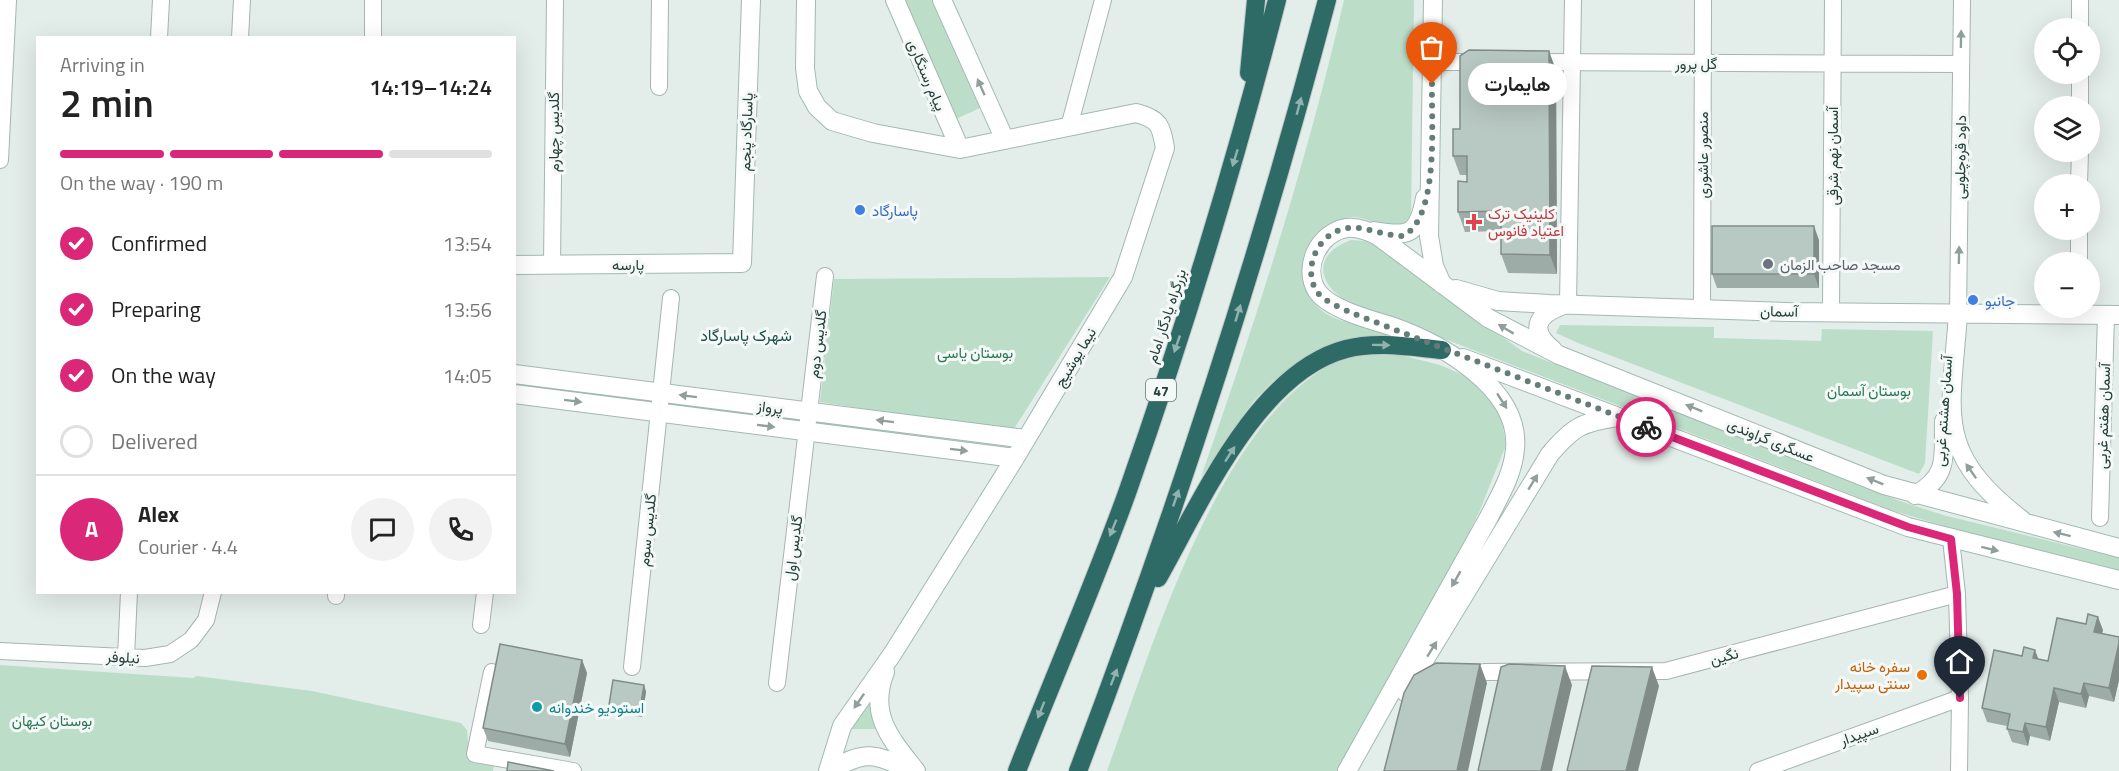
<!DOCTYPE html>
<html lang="en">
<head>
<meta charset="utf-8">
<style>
	body { margin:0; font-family:"Titillium Web",Vazirmatn,sans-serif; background:#f2f2f2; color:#222; height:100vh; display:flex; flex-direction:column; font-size:22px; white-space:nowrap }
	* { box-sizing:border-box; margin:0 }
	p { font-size:20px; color:#767676 }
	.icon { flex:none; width:33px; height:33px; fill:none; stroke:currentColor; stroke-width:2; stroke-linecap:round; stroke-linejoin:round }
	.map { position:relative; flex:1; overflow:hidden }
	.details { position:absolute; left:36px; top:36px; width:480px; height:558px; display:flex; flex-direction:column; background:#fff; border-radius:0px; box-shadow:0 6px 24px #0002 }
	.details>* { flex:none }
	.tools { position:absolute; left:2034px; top:18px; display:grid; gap:12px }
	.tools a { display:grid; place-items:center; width:66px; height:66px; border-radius:50%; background:#fff; box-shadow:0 6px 24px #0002; font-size:30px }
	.pin { position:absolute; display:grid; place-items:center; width:51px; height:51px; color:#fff; margin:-62px -26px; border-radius:50% 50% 50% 0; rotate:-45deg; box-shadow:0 0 6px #0007 }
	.pin .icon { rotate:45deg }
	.courier { position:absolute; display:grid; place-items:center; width:60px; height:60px; margin:-30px; border:4px solid #db2777; border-radius:50%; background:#fff; color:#222; box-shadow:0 2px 8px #0007 }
	.bubble { position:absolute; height:42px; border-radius:21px; background:#fff; box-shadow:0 6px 24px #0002; font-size:20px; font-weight:600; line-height:42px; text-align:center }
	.headline em { font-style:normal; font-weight:600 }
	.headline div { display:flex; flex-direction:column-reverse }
	.headline { display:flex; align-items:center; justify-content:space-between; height:102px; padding:0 24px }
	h1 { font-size:39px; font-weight:600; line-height:45px }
	.bar { display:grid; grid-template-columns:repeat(4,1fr); gap:9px 6px; align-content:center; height:72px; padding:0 24px }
	.bar i { height:8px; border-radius:4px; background:#e0e0e0 }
	.bar .selected { background:#db2777 }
	.bar p { grid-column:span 4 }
	.line { display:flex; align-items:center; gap:15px; padding:0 24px; border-top:2px solid #e0e0e0 }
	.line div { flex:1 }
	.round { display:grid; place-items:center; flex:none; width:63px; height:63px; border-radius:32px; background:#f2f2f2 }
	ol { padding:0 24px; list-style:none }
	li { display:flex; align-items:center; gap:18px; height:66px }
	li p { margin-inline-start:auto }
	li .icon { padding:6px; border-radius:50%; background:#db2777; color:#fff; stroke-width:4 }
	li:last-child { color:#767676 }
	li i { width:33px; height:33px; border:3px solid #e0e0e0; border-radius:50% }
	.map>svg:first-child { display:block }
	.green { fill:#bcdec9 }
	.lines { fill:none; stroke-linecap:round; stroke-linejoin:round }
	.street-casing { stroke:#a6b5b2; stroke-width:18 }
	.secondary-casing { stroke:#a2b9b3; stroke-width:20 }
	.highway-casing { stroke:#c1c9c8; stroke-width:20 }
	.street { stroke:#fff; stroke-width:16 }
	.secondary { stroke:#fff; stroke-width:18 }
	.highway { stroke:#2e6b66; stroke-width:18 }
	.wall { fill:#9eaca8 }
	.shaded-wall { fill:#818c88 }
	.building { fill:#b8c8c3; stroke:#818c88; stroke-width:1.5 }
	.oneway { fill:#919f9c }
	.oneway2 { fill:#91b2ae }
	.done { stroke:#667c78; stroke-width:6; stroke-dasharray:0 10.8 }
	.route { stroke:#db2777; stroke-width:8 }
	.shop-dot { fill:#3f7fe0; stroke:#f4f9f7; stroke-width:2 }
	.health-dot { fill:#e0444e; stroke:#f4f9f7; stroke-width:2 }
	.worship-dot { fill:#6b7280; stroke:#f4f9f7; stroke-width:2 }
	.food-dot { fill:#e8710a; stroke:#f4f9f7; stroke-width:2 }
	.culture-dot { fill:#0f9aa8; stroke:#f4f9f7; stroke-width:2 }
	.labels { text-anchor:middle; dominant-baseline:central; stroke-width:6; stroke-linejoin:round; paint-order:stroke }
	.shield { fill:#f4f9f7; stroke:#627773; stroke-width:1.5 }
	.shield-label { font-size:14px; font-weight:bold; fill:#233f3a }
	.street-label { font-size:15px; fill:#233f3a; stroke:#f4f9f7 }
	.shop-label { font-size:15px; fill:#366cbe; stroke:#f4f9f7; text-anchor:start }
	.health-label { font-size:15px; fill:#be3a42; stroke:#f4f9f7; text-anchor:start }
	.worship-label { font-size:15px; fill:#5b616d; stroke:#f4f9f7; text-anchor:start }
	.park-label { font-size:15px; fill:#2d7652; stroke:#f4f9f7 }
	.food-label { font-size:15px; fill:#c56008; stroke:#f4f9f7; text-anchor:end }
	.culture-label { font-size:15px; fill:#0d838f; stroke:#f4f9f7; text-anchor:start }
	.neighbourhood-label { font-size:16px; fill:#1e514b; stroke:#f4f9f7 }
</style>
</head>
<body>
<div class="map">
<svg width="2119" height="771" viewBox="0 0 2119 771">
	<rect width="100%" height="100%" fill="#e3edea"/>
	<path class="green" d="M904 0H933L980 108 956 119Z
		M1344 0H1414L1411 215 1405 224 1392 230C1381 226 1364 216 1352 217 1309 222 1286 276 1318 307 1333 322 1350 322 1369 326 1384 330 1399 338 1413 343L1342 342 1300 361 1273 381 1253 402 1201 477C1256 320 1307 162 1344 0Z
		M1351 240 1365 241 1379 247 1522 351 1897 500 1943 515 2119 558V570L1971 534 1894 511 1348 302C1316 283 1313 254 1351 240Z
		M1110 277 1012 432 820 402 834 279Z
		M1560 325 1714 327V338L1821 341 1822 329 1933 331 1925 463 1919 474 1578 343 1556 333Z
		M1393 353 1440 365 1473 379 1500 410 1506 445 1480 510 1453 566 1337 771H1107C1150 654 1212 441 1320 371 1328 366 1338 358 1347 355 1361 352 1378 354 1393 353Z
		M0 665 193 678 197 676 312 691 461 723 467 730 469 755 495 761 493 771H0Z
		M873 692 879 729H851Z"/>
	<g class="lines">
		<g class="street-casing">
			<path id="street" d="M373 0V38
				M2080 28V0
				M159 38 161 0
				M240 38 242 0
				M1432 62H1482
				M1532 62 1961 64
				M659 87 660 0
				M2080 106V74
				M1069 127 1103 0
				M0 160 8 0
				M2079 184 2080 152
				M2079 262V230
				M552 265 555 0
				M1568 304 1573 0
				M1702 310 1703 0
				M1831 312 1833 0
				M1958 314 1962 0
				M2100 518 2106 315
				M336 596V592
				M481 625 485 592
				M0 651 145 658 170 654 191 640 206 620 213 592
				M126 657 129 592
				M632 667 671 298
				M492 672 475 754 573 771
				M1484 672 1666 671 1957 594
				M777 683 825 276
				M1758 771 1960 698 1957 594 1951 539
				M1959 771 1960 698"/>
		</g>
		<g class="secondary-casing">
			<path id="secondary" d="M806 0 805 68 808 91 817 107 832 121 873 133 960 149 1136 113C1160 119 1161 126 1165 148L1123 277 1015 458 893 653 842 726 828 771
				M895 0 960 149
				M942 0 1005 140
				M1433 0 1429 236 1434 266 1442 284
				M1374 231C1408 237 1418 236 1425 198
				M514 265 742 263 751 0
				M1456 289 1498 301 1549 304 1789 312 2119 315
				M1958 314C1951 416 1933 451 2022 520
				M1553 350C1530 331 1535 316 1561 306
				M1463 358 1908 527 2119 580
				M514 374 1026 439
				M514 394 1015 458
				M1915 495C1950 476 1943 456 1944 421
				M885 672C868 715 891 739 916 771
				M1405 692 1550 454C1573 427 1582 422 1617 417
				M830 771C866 749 875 754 912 771
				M1347 771 1489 517C1500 495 1513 474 1515 449 1521 388 1440 343 1391 326 1371 320 1329 309 1317 291 1302 267 1319 232 1347 228 1358 227 1368 231 1378 236L1488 318 1559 355 1884 485 2119 548"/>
		</g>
		<g class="highway-casing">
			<path id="highway" d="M1249 73 1256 0
				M1158 578C1200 504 1257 372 1346 349 1377 341 1410 347 1442 350
				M1017 771C1053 679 1093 587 1127 493 1184 331 1234 167 1277 0
				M1078 771C1174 518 1258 262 1327 0"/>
		</g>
		<use href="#street" class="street"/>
		<use href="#secondary" class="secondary"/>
		<use href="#highway" class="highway"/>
	</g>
	<path class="wall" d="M1556 70 1557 274 1508 273 1501 254V231L1465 232 1458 212 1467 182V175H1460L1453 156 1460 129Z
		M1819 240V288H1717L1712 274Z
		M2103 630 2102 633 2119 637V680L2114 702 2089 696 2086 708 2059 702 2050 741 2030 736 2028 746 2012 742 2007 729V726L1987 722 1982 708 2022 656 2048 661Z
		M582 660 587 673 570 757 488 741 483 728Z
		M644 685 646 692 642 717 611 712 609 705Z"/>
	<path class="shaded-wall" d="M1549 51 1556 70 1557 274 1550 255Z
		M1814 226 1819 240V288L1814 274Z
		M2098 617 2103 630 2099 645 2094 632Z
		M2119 643V680L2114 702 2109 688Z
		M2035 650 2040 663 2033 658Z
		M582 660 587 673 570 757 565 744Z
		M1480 664 1487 683 1468 771H1457Z
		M1565 666 1572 685 1552 771H1541Z
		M1652 667 1659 686 1638 771H1626Z
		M2084 683 2089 696 2086 708 2081 694Z
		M644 685 646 692 642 717 640 710Z
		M2054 688 2059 702 2050 741 2046 727Z
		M2025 723 2030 736 2028 746 2023 732Z"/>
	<path class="building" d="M1469 50 1549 51 1550 255 1501 254V211L1458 212V181L1467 182V156H1453V129H1460V56Z
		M1712 226H1814V274H1712Z
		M2088 614 2098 617 2094 632 2119 637V643L2109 688 2084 683 2081 694 2054 688 2046 727 2025 723 2023 732 2007 729 2010 714 1982 708 1994 650 2022 656 2024 647 2035 650 2033 658 2048 661 2057 618 2086 624Z
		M500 644 582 660 565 744 483 728Z
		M1436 663 1480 664 1457 771H1384L1404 693 1414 675Z
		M1509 664 1565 666 1541 771H1478L1501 667Z
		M1592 666 1652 667 1626 771H1567Z
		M613 680 644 685 640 710 609 705Z
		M508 762 554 771H507Z"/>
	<defs><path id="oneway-solid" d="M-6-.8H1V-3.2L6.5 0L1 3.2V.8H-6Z" transform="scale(1.5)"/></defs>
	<g class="oneway">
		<use href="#oneway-solid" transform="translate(1961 39) rotate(-89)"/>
		<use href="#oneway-solid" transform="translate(981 87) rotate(-114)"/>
		<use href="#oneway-solid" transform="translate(1959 255) rotate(-89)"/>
		<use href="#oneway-solid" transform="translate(1506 329) rotate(-149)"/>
		<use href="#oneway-solid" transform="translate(688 396) rotate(-173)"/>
		<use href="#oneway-solid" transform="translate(573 401) rotate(7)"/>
		<use href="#oneway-solid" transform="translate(1502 401) rotate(57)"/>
		<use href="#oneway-solid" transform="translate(1694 408) rotate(-158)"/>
		<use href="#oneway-solid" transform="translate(885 421) rotate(-173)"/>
		<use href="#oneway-solid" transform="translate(766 426) rotate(7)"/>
		<use href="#oneway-solid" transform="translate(959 450) rotate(7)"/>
		<use href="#oneway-solid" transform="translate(1971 471) rotate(-125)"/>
		<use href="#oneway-solid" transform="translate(1875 481) rotate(-158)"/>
		<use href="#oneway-solid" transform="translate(1533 482) rotate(-59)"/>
		<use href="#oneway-solid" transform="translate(2062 534) rotate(-166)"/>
		<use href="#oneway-solid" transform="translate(1990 549) rotate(14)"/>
		<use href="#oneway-solid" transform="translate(1456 579) rotate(120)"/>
		<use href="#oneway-solid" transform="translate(1432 649) rotate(-58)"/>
		<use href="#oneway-solid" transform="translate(859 701) rotate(125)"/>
	</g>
	<g class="oneway2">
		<use href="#oneway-solid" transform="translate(1299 106) rotate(-75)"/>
		<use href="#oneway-solid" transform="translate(1235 158) rotate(107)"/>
		<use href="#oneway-solid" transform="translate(1238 313) rotate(-73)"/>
		<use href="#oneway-solid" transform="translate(1177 344) rotate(109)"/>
		<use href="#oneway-solid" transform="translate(1381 345) rotate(1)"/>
		<use href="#oneway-solid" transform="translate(1230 454) rotate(-57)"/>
		<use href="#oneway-solid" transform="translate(1176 498) rotate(-71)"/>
		<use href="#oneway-solid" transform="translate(1113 528) rotate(112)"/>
		<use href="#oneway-solid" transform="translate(1114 677) rotate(-69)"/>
		<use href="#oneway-solid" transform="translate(1041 710) rotate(112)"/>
	</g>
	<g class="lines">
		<path class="done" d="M1432 84C1431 120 1440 217 1403 236 1384 236 1366 226 1348 228 1320 231 1301 267 1317 292 1325 302 1341 308 1352 313L1646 427"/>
		<path class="route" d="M1646 427 1908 527 1951 539 1957 594 1960 698"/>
	</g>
	<g class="shop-dot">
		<circle cx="860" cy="210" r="6"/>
		<circle cx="1973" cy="300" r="6"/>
	</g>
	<path class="health-dot" d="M1471 213h6v6h6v6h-6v6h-6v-6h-6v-6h6z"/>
	<circle class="worship-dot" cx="1768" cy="264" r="6"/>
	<circle class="food-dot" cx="1922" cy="675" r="6"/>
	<circle class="culture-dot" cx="537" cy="707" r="6"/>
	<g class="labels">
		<rect class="shield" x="1146" y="379" width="30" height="22" rx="4.5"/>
		<g class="shield-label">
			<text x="1161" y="390">47</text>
		</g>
		<g class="street-label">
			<text x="1696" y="63">گل پرور</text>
			<text transform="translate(927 75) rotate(67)">پیام رستگاری</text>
			<text transform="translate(553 132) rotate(-90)">گلدیس چهارم</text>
			<text transform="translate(746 132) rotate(-88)">پاسارگاد پنجم</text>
			<text transform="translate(1702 155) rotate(-90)">منصور عاشوری</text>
			<text transform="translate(1832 156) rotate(-90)">آسمان نهم شرقی</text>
			<text transform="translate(1960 157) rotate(-89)">داود قره‌چلویی</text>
			<text x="628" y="264">پارسه</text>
			<text transform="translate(1779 311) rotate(1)">آسمان</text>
			<text transform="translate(1166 316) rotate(-72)">بزرگراه یادگار امام</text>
			<text transform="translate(817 344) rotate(-83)">گلدیس دوم</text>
			<text transform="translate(1075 357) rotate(-59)">نیما یوشیج</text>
			<text transform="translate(770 407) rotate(7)">پرواز</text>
			<text transform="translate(1943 411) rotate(-86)">آسمان هشتم غربی</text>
			<text transform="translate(2103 416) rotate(-88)">آسمان هفتم غربی</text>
			<text transform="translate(1771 440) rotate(22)">عسگری گراوندی</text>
			<text transform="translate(647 530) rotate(-84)">گلدیس سوم</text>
			<text transform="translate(793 548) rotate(-83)">گلدیس اول</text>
			<text transform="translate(1724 656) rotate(-15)">نگین</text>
			<text transform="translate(123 657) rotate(3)">نیلوفر</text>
			<text transform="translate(1859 734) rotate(-19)">سپیدار</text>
		</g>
		<g class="shop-label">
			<text x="872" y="210">پاسارگاد</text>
			<text x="1985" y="300">جانبو</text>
		</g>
		<g class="health-label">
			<text x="1488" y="213">کلینیک ترک<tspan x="1488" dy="17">اعتیاد فانوس</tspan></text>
		</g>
		<g class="worship-label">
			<text x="1780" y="264">مسجد صاحب الزمان</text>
		</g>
		<g class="park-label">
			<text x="975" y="352">بوستان یاسی</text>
			<text x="1869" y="390">بوستان آسمان</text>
			<text x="52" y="720">بوستان کیهان</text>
		</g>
		<g class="food-label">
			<text x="1910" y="666">سفره خانه<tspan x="1910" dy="17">سنتی سپیدار</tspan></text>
		</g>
		<g class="culture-label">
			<text x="549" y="707">استودیو خندوانه</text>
		</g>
		<g class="neighbourhood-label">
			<text x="746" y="335">شهرک پاسارگاد</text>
		</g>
	</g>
</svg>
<div class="tools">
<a><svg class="icon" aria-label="locate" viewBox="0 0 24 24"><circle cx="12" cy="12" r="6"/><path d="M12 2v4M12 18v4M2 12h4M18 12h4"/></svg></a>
<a><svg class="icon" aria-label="layers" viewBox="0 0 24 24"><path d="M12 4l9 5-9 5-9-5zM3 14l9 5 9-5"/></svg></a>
<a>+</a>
<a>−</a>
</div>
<div class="pin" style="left:1432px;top:84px;background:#ea580c"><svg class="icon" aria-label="bag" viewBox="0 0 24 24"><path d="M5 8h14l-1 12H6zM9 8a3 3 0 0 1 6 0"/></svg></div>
<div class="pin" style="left:1960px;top:698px;background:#1f2937"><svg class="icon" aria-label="home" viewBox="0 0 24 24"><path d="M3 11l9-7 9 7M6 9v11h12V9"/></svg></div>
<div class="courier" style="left:1646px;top:427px"><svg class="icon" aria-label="bike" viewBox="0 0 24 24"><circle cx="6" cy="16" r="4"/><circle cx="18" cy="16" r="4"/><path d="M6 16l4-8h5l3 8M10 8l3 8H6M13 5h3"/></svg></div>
<div class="bubble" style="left:1468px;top:63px;width:99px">هایمارت</div>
<section class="details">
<div class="headline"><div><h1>2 min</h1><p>Arriving in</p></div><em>14:19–14:24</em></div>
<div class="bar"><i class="selected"></i><i class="selected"></i><i class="selected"></i><i></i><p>On the way · 190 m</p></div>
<ol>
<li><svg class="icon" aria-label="check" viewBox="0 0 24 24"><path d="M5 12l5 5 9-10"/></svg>Confirmed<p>13:54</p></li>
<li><svg class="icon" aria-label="check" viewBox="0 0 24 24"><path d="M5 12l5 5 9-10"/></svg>Preparing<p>13:56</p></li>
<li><svg class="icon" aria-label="check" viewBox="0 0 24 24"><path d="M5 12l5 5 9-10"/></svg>On the way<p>14:05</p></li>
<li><i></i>Delivered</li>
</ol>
<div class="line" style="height:108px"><b class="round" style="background:#db2777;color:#fff">A</b><div><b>Alex</b><p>Courier · 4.4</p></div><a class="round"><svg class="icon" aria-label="chat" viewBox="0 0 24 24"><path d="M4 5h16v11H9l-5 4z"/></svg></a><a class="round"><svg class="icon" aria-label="phone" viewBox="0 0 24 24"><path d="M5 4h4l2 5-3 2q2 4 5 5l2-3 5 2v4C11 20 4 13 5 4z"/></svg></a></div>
</section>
</div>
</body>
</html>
